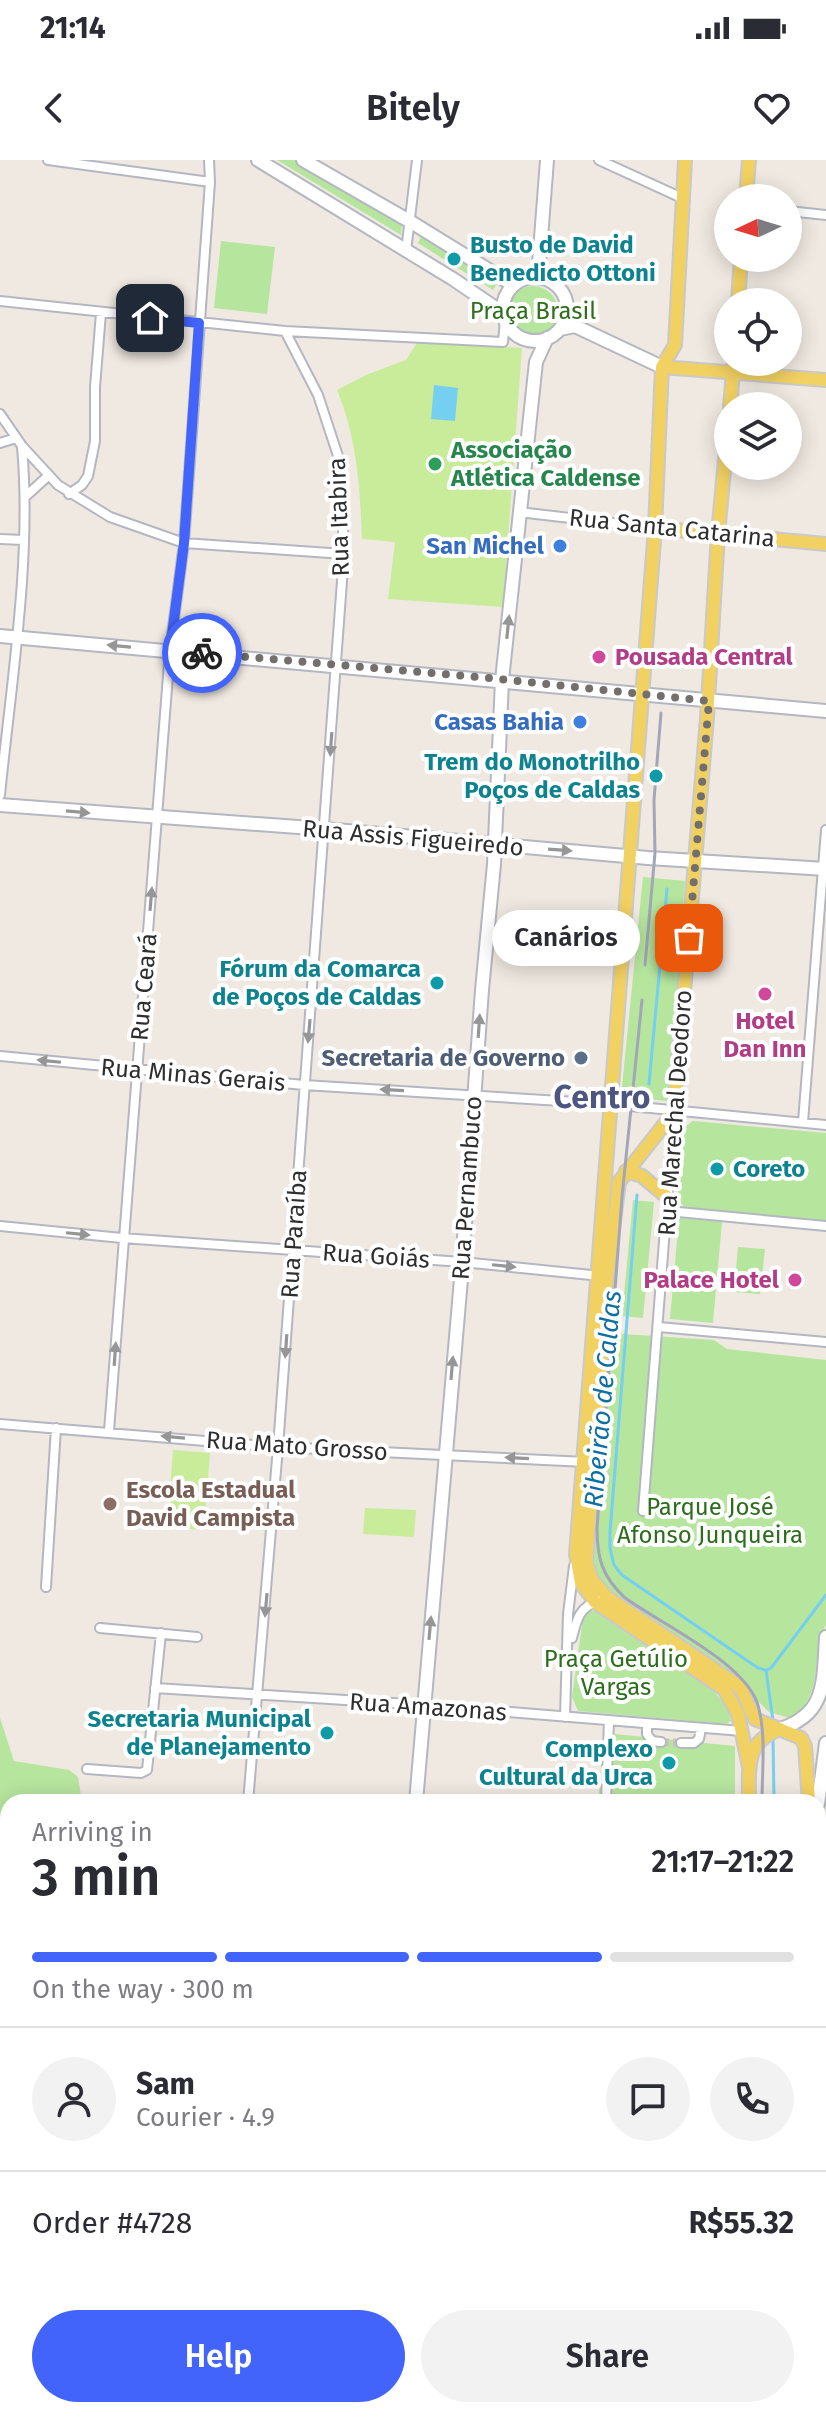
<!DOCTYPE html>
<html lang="en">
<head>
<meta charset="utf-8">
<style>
	body { margin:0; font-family:"Fira Sans",sans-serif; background:#f2f2f3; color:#2b2b33; height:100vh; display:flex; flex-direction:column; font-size:30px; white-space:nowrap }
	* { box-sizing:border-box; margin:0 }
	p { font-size:26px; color:#7c7c81 }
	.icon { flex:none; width:44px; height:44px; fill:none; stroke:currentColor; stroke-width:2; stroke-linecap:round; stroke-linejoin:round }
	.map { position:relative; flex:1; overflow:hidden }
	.sheet { position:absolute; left:0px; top:1634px; width:826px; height:624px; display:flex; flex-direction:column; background:#fff; border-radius:24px 24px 0 0; box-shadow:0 4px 20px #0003 }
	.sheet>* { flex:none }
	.needle { width:52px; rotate:266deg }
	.buttons { position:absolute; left:714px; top:24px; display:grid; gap:16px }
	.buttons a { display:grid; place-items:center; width:88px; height:88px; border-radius:50%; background:#fff; box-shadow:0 4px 20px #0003; font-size:40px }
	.pin { position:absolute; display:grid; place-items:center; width:68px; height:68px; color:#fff; margin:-34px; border-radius:16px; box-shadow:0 4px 12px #0006 }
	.courier { position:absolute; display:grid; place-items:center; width:80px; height:80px; margin:-40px; border:6px solid #4264fb; border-radius:50%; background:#fff; color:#222; box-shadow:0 2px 10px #0007 }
	.bubble { position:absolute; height:56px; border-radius:28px; background:#fff; box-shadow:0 4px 20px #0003; font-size:26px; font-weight:600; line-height:56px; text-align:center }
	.overview em { font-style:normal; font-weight:600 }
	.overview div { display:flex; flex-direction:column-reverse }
	.overview { display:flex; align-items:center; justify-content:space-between; height:136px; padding:0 32px }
	h1 { font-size:52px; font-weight:600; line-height:60px }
	.bar { display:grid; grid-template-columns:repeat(4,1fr); gap:12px 8px; align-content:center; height:96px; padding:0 32px }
	.bar i { height:10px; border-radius:6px; background:#e1e1e2 }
	.bar .on { background:#4264fb }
	.bar p { grid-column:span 4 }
	.line { display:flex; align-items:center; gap:20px; padding:0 32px; border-top:2px solid #e1e1e2 }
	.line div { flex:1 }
	.round { display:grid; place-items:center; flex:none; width:84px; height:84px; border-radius:42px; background:#f2f2f3 }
	.cta { display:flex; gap:16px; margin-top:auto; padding:16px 32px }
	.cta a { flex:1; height:92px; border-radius:48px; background:#4264fb; color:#fff; font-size:32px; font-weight:600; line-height:92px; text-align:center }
	.cta a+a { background:#f2f2f3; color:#2b2b33 }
	.status { display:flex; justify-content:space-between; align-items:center; height:56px; padding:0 40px; background:#fff; direction:ltr }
	.status svg { height:22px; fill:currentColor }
	header { display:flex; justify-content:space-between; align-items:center; height:104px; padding:0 32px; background:#fff; font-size:36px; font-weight:600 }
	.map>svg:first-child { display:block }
	.green { fill:#b6e59e }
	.pitch { fill:#c9ec9a }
	.water { fill:#75cff0 }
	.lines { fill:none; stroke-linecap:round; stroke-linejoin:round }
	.stream { stroke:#75cff0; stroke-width:3 }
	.street-tunnel { stroke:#c8c4bd; stroke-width:8; stroke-dasharray:8 4; stroke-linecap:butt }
	.street-casing { stroke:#b4b7c1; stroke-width:12 }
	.secondary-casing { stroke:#b4b7c1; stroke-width:16 }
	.primary-casing { stroke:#c9c9c9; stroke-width:16 }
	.street { stroke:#fff; stroke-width:8 }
	.secondary { stroke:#fff; stroke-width:12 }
	.primary { stroke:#f2d163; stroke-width:12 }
	.rail { stroke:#a3a6b8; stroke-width:3 }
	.oneway { fill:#969696 }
	.done { stroke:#726f6d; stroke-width:8; stroke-dasharray:0 14.4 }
	.route { stroke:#4264fb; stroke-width:10 }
	.culture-dot { fill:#0f9aa8; stroke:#fff; stroke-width:3 }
	.leisure-dot { fill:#2e9e5b; stroke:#fff; stroke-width:3 }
	.shop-dot { fill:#3f7fe0; stroke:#fff; stroke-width:3 }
	.hotel-dot { fill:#d1479c; stroke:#fff; stroke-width:3 }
	.service-dot { fill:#5c6f8a; stroke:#fff; stroke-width:3 }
	.education-dot { fill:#8d6e63; stroke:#fff; stroke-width:3 }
	.labels { text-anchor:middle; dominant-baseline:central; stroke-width:8; stroke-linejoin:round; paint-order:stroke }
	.culture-label { font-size:24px; font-weight:bold; fill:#0d838f; stroke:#fff; text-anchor:end }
	.park-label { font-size:24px; fill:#2c6e1b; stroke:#fff }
	.leisure-label { font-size:24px; font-weight:bold; fill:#27864d; stroke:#fff; text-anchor:start }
	.street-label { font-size:24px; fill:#2e2e2e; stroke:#fff }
	.shop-label { font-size:24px; font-weight:bold; fill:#366cbe; stroke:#fff; text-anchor:end }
	.hotel-label { font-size:24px; font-weight:bold; fill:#b23c85; stroke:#fff; text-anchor:start }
	.service-label { font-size:24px; font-weight:bold; fill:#4e5e75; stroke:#fff; text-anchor:end }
	.education-label { font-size:24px; font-weight:bold; fill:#785e54; stroke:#fff; text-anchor:start }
	.water-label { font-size:26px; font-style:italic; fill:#0d6fa3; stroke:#fff }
	.district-label { font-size:32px; font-weight:bold; fill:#4d5680; stroke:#fff }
</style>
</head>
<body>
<div class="status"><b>21:14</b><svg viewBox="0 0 49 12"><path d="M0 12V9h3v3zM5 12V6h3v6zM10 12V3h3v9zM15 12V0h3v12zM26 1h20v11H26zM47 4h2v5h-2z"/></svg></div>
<header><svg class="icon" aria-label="back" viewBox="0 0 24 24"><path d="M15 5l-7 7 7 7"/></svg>Bitely<svg class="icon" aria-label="heart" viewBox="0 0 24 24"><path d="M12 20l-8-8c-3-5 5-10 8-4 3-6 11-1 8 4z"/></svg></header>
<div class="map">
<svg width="826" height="2258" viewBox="0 0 826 2258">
	<rect width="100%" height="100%" fill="#efe9e1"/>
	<path class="green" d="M277 0H294L402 63 401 75Z
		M422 74 498 122 493 130 418 83Z
		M221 81 275 87 267 154 214 148Z
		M508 151a25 25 0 1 1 50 0a25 25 0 1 1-50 0Z
		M643 717 685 721 668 941 621 937Z
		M693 961 826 973V1061L685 1048 677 1038 685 967Z
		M633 1040 654 1042 643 1158 622 1156Z
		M679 1058 722 1062 713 1163 670 1159Z
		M738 1087 765 1089 760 1134 734 1132Z
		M608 1173 714 1180 727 1189 826 1200V1465C809 1498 826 1536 790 1558L769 1552 723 1507 653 1464 607 1430 599 1422 592 1402 591 1388Z
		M588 1450 594 1451 714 1531 729 1550 731 1561 726 1564 578 1551 572 1537 583 1458Z
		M0 1558 14 1601 69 1610 78 1617 82 1642H8V2250H42L38 2258H0Z
		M604 1573 735 1586V1642H598Z"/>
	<path class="pitch" d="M418 181 522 188 503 447 388 439 395 382 362 379C360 327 357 278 337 230L366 215 406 200Z
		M173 1290 210 1293 204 1370 167 1367Z
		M365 1348 416 1350 414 1377 363 1374Z"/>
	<path class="water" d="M434 225 458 228 455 261 431 259Z"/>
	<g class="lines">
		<path class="stream" d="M649 924 667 729
			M637 1035 610 1372V1388L614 1405 622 1415 758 1508 766 1510
			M766 1510 773 1561
			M767 1510 771 1508 826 1435
			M773 1577 774 1642
			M780 2250V2258"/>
		<path class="street-tunnel" d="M661 1582 681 1583"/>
		<g class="street-casing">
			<path id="street" d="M48 0 210 22
				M599 0 682 38
				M788 51 826 55
				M406 91 417 0
				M0 141 285 171 503 182 505 160
				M0 254 22 286 58 325 110 357 184 383 344 394
				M0 283 16 278
				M69 334 82 325 88 316 95 281V227L101 153
				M25 337 49 315
				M519 352 655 368
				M0 379 23 380
				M0 635C11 524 32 398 22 287
				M0 896 304 925 609 944 826 965
				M803 962 826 670
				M668 1051 826 1066
				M0 1066 122 1078 462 1102 601 1116
				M659 1167 826 1182
				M0 1264 278 1287 586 1302
				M109 1271 170 490 184 383 210 22 209 0
				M643 1351 674 953
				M46 1427 56 1268
				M100 1468 197 1477
				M572 1478C577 1458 579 1448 599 1440
				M155 1528 424 1545 742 1571
				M565 1557 568 1454 574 1406
				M647 1565V1574L652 1581 661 1582
				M681 1583H694L699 1579 701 1568
				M87 1609 141 1613 147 1610 161 1473
				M248 1642 278 1287 344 394 340 302 318 235 285 171
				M606 1642 609 1561
				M818 2100H826
				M84 2258 85 2250
				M169 2258 170 2250
				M257 2258 258 2250"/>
		</g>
		<g class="secondary-casing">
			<path id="secondary" d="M258 0 453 119 503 153
				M303 0 411 62 513 125
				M538 117 547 0
				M503 149a32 32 0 1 1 64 0a32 32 0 1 1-64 0Z
				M560 169 575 166 662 207
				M0 476 826 551
				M0 645 325 669 648 698 826 709
				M780 1569C826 1554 823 1524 826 1477
				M416 1642 461 1119 482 830 494 704 502 520 536 202 547 178
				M818 1644 826 1583
				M361 2258 362 2250"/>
		</g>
		<g class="primary-casing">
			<path id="primary" d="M685 0 675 185 662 207 655 368 576 1394 581 1423 595 1442 724 1529 738 1554 749 1607
				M746 38 749 0
				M738 142 741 98
				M662 207 826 220
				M730 246 734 202
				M728 268 718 374 707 558 674 952 619 1022 607 1117 586 1402 592 1420 608 1438 736 1524 742 1531 755 1559 801 1578 805 1586 809 1642
				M655 368 826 384
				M626 1011 642 1016 667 1037
				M749 1642C749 1609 744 1582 780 1569
				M756 2250V2258
				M817 2250 818 2258"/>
		</g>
		<use href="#street" class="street"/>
		<use href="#secondary" class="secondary"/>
		<use href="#primary" class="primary"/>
		<path class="rail" d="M645 805 655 693 654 640 661 553
			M642 840 622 1037 597 1368C597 1398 602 1416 624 1437 660 1464 750 1504 759 1549 766 1578 762 1612 762 1642
			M768 2250V2258"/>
	</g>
	<defs><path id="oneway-solid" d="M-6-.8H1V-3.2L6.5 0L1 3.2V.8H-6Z" transform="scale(2)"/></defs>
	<g class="oneway">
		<use href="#oneway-solid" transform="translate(508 467) rotate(-84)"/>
		<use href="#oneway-solid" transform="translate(119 486) rotate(-175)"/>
		<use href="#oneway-solid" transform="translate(331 584) rotate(94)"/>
		<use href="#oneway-solid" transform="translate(78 652) rotate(5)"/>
		<use href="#oneway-solid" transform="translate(560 690) rotate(4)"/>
		<use href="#oneway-solid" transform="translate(151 739) rotate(-85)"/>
		<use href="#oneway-solid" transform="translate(479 866) rotate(-86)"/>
		<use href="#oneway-solid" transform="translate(309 871) rotate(95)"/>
		<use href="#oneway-solid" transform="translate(49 901) rotate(-174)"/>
		<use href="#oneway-solid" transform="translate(392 930) rotate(-177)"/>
		<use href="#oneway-solid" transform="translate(78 1074) rotate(6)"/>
		<use href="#oneway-solid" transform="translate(504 1106) rotate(6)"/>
		<use href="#oneway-solid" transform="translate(286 1186) rotate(94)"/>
		<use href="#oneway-solid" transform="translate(115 1194) rotate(-86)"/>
		<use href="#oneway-solid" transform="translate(452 1208) rotate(-85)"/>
		<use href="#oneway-solid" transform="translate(173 1277) rotate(-175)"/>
		<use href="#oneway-solid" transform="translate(517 1298) rotate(-177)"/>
		<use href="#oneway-solid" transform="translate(266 1445) rotate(95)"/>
		<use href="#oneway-solid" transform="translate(430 1468) rotate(-85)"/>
	</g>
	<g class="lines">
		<path class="done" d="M202 493 489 518 709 541 689 778"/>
		<path class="route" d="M150 158 199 163 184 383 170 490 202 493"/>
	</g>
	<g class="culture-dot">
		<circle cx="454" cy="99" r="8"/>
		<circle cx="656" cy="616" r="8"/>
		<circle cx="437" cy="823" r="8"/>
		<circle cx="717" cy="1009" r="8"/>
		<circle cx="327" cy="1573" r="8"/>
		<circle cx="669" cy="1603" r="8"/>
	</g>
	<circle class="leisure-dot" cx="435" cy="304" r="8"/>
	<g class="shop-dot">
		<circle cx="560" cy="386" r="8"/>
		<circle cx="580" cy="562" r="8"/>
	</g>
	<g class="hotel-dot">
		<circle cx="599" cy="497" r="8"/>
		<circle cx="765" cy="834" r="8"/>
		<circle cx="795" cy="1120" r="8"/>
	</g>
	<circle class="service-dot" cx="581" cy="898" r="8"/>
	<circle class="education-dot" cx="110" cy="1344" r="8"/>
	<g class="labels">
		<g class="culture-label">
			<text x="470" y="85" text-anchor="start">Busto de David<tspan x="470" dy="28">Benedicto Ottoni</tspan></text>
			<text x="640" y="602">Trem do Monotrilho<tspan x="640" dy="28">Poços de Caldas</tspan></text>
			<text x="421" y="809">Fórum da Comarca<tspan x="421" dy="28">de Poços de Caldas</tspan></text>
			<text x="733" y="1009" text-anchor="start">Coreto</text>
			<text x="311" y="1559">Secretaria Municipal<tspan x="311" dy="28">de Planejamento</tspan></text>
			<text x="653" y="1589">Complexo<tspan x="653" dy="28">Cultural da Urca</tspan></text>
		</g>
		<g class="park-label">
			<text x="533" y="151">Praça Brasil</text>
			<text x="710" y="1347">Parque José<tspan x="710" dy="28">Afonso Junqueira</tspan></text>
			<text x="616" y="1499">Praça Getúlio<tspan x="616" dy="28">Vargas</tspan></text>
		</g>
		<g class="leisure-label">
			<text x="451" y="290">Associação<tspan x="451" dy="28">Atlética Caldense</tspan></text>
		</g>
		<g class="street-label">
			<text transform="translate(339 357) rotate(-92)">Rua Itabira</text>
			<text transform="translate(672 368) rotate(6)">Rua Santa Catarina</text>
			<text transform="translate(413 678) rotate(5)">Rua Assis Figueiredo</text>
			<text transform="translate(144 827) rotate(-85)">Rua Ceará</text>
			<text transform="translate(193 915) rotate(5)">Rua Minas Gerais</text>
			<text transform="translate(675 953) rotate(-86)">Rua Marechal Deodoro</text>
			<text transform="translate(467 1028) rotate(-86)">Rua Pernambuco</text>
			<text transform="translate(294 1074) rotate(-86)">Rua Paraíba</text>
			<text transform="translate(376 1096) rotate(4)">Rua Goiás</text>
			<text transform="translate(297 1286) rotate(4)">Rua Mato Grosso</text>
			<text transform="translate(428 1547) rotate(4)">Rua Amazonas</text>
		</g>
		<g class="shop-label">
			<text x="544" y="386">San Michel</text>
			<text x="564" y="562">Casas Bahia</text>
		</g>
		<g class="hotel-label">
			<text x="615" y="497">Pousada Central</text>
			<text x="765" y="861" text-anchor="middle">Hotel<tspan x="765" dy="28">Dan Inn</tspan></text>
			<text x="779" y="1120" text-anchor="end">Palace Hotel</text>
		</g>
		<g class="service-label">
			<text x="565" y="898">Secretaria de Governo</text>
		</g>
		<g class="education-label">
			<text x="126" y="1330">Escola Estadual<tspan x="126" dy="28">David Campista</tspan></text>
		</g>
		<g class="water-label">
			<text transform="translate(603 1239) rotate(-85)">Ribeirão de Caldas</text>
		</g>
		<g class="district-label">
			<text x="602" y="937">Centro</text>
		</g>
	</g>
</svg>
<div class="buttons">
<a><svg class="needle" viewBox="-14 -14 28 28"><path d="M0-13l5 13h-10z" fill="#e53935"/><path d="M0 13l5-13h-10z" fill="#7c7c81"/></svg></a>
<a><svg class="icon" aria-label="locate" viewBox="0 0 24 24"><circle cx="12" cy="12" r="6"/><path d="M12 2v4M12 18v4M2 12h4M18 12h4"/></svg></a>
<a><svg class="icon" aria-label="layers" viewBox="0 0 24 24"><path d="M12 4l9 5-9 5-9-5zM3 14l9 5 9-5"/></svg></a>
</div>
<div class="pin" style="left:689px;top:778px;background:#ea580c"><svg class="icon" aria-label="bag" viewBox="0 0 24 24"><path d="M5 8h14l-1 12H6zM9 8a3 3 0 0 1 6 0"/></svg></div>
<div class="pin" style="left:150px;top:158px;background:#1f2937"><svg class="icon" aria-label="home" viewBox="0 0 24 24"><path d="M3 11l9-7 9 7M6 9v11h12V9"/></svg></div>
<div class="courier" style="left:202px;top:493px"><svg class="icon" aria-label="bike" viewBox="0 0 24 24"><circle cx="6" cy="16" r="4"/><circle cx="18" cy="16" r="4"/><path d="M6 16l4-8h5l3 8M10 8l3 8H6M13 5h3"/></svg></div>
<div class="bubble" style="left:492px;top:750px;width:148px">Canários</div>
<section class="sheet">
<div class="overview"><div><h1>3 min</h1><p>Arriving in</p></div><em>21:17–21:22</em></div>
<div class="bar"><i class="on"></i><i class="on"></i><i class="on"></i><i></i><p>On the way · 300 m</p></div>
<div class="line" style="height:144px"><a class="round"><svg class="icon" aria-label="person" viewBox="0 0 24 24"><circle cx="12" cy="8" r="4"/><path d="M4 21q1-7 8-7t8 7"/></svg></a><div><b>Sam</b><p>Courier · 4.9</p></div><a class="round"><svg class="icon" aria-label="chat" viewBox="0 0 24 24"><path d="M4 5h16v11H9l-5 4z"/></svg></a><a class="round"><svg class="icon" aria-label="phone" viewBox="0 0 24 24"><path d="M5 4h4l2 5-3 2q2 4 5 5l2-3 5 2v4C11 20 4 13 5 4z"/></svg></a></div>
<div class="line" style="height:104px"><div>Order #4728</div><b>R$55.32</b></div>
<div class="cta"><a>Help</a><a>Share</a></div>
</section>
</div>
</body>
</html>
